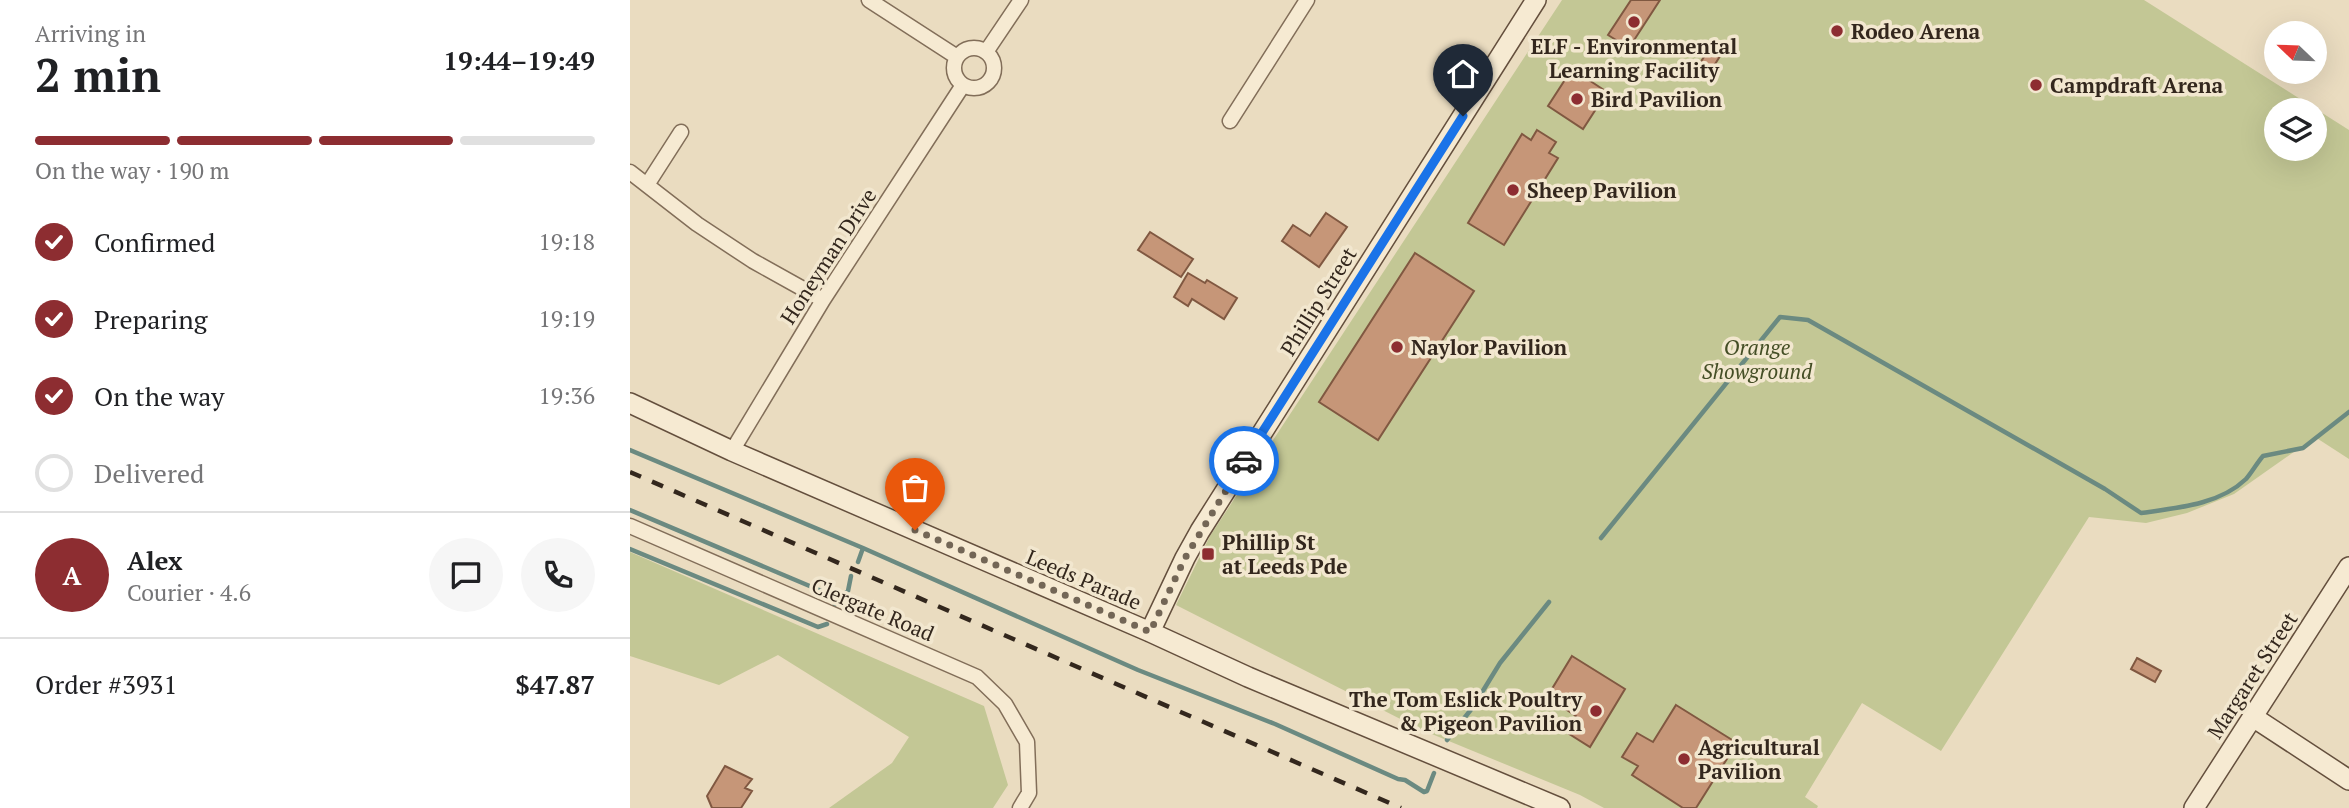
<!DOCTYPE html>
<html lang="en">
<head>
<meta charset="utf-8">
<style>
	body { margin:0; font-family:"PT Serif",serif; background:#f6f6f6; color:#202124; height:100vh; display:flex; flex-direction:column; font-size:26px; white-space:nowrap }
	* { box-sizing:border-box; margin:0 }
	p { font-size:23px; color:#757577 }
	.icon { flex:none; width:38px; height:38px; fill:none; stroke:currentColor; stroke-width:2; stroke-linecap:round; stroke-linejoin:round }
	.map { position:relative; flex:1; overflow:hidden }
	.panel { display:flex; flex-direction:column; background:#fff; width:630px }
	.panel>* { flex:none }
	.needle { width:46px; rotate:293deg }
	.buttons { position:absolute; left:1634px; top:21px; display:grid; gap:14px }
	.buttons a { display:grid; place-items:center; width:63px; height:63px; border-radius:50%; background:#fff; box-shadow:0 7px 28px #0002; font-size:35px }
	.pin { position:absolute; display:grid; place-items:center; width:60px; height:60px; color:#fff; margin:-72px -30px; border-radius:50% 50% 50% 0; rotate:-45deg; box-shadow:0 0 7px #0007 }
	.pin .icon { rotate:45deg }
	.courier { position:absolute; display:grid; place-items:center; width:70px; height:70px; margin:-35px; border:5px solid #1a73e8; border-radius:50%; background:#fff; color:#222; box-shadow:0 2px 9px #0007 }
	.head em { font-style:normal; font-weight:700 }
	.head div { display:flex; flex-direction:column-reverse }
	.head { display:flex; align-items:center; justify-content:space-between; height:119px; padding:0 35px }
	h1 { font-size:46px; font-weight:700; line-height:52px }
	.bar { display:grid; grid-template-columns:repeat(4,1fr); gap:10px 7px; align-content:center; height:84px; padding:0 35px }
	.bar i { height:9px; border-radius:5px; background:#e0e0e0 }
	.bar .active { background:#8d2d31 }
	.bar p { grid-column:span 4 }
	.line { display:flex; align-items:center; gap:18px; padding:0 35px; border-top:2px solid #e0e0e0 }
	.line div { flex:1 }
	.round { display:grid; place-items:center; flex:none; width:74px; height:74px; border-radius:37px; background:#f6f6f6 }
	ol { padding:0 35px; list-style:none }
	li { display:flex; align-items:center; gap:21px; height:77px }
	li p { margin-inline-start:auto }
	li .icon { padding:7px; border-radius:50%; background:#8d2d31; color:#fff; stroke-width:4 }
	li:last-child { color:#757577 }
	li i { width:38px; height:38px; border:4px solid #e0e0e0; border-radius:50% }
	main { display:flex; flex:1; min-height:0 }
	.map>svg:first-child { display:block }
	.green { fill:#c3c795; fill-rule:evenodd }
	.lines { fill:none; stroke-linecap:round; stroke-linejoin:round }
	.stream { stroke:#6b8a81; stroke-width:4.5 }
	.building { fill:#c69678; stroke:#805841; stroke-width:2 }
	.street-casing { stroke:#826e59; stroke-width:17 }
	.secondary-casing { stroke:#644f3d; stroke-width:22 }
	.street { stroke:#f6ead2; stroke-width:14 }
	.secondary { stroke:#f6ead2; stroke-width:19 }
	.rail { stroke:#33271d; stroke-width:4.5; stroke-dasharray:12 12; stroke-linecap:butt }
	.done { stroke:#736656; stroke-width:7; stroke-dasharray:0 12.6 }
	.route { stroke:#1a73e8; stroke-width:9 }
	.poi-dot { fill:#8d2d31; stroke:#f2e7cf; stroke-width:2.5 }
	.labels { text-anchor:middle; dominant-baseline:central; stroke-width:7; stroke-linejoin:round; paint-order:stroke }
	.poi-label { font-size:21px; font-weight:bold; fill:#33271d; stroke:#f2e7cf; text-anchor:start }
	.street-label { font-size:21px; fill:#33271d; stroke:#f2e7cf }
	.park-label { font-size:21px; font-style:italic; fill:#444e25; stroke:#f2e7cf }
</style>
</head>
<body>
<main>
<section class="panel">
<div class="head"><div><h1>2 min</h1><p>Arriving in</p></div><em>19:44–19:49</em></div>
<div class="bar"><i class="active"></i><i class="active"></i><i class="active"></i><i></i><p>On the way · 190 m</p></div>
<ol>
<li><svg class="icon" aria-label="check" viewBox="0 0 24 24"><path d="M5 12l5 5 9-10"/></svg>Confirmed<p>19:18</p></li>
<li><svg class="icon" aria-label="check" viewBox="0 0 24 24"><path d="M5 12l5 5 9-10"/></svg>Preparing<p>19:19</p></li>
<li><svg class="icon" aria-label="check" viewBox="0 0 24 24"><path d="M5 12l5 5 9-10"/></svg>On the way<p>19:36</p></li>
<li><i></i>Delivered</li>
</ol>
<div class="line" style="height:126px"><b class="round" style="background:#8d2d31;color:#fff">A</b><div><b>Alex</b><p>Courier · 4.6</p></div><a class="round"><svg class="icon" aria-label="chat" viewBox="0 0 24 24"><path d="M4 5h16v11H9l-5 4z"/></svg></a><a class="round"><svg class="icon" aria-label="phone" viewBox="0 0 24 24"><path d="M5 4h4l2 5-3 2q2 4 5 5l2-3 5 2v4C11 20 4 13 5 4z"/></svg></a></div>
<div class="line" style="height:91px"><div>Order #3931</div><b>$47.87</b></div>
</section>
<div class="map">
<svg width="1719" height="808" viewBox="0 0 1719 808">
	<rect width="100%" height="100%" fill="#eadcc0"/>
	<path class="green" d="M932 0H1514L1719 130V459L1685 437 1604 494 1557 513 1516 523 1459 517 1311 751 1232 703 1175 797 1188 806 1187 808H974L950 795 792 730 546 605 580 536ZM1647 110H1685V149H1647Z
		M0 552 354 706 378 785 363 808H199L262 763 279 737 148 655 89 685 0 656Z"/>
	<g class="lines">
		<path class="stream" d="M0 450 233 548
			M0 510 208 598
			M971 538 1150 317 1178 320 1475 489 1511 513C1546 508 1589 505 1616 479 1622 472 1627 463 1633 456L1673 448 1719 412
			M0 549 188 627 197 624
			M228 562 233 548 508 670 645 724 768 779 775 780 794 792 797 791 804 773
			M204 606 208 598 218 591 221 576
			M817 740 843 707 870 663 919 602"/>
	</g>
	<path class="building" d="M1001 0H1030L999 48 978 35Z
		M1082 44 1094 50 1078 75 1067 68Z
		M942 69 977 92 953 129 918 106Z
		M907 130 926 142 919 153 928 158 874 245 838 223 892 134 901 140Z
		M696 213 717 227 689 267 652 241 663 225 680 236Z
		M520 232 563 259 551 277 508 250Z
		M785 253 844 291 748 440 689 402Z
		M558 273 575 283 577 280 607 298 594 319 562 299 558 306 544 297Z
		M942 656 995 689 960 747 936 732 946 716 917 697Z
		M1507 658 1531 671 1525 682 1501 669Z
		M1046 705 1107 743 1066 808H1053L1002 775 1008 766 992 757 1007 733 1023 742Z
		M95 766 122 779 115 788 122 791 111 808H82L77 796Z"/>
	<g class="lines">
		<g class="street-casing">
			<path id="street" d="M239 0 327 57
				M324 68a20 20 0 1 1 40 0a20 20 0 1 1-40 0Z
				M356 52 391 0
				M600 121 677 0
				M0 172 67 224 123 261 193 300
				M17 185 51 132
				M102 451 193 300 333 85
				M0 526 347 677 375 704 397 742 399 793 390 808"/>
		</g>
		<g class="secondary-casing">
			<path id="secondary" d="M0 403 102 451 520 632 618 677 930 808
				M520 632 555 558 570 531 906 0
				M1623 717 1719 780
				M1564 808 1719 567"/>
		</g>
		<use href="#street" class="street"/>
		<use href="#secondary" class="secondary"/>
		<path class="rail" d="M0 472 771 808"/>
	</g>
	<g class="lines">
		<path class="done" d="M285 530 520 632 555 558 614 461"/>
		<path class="route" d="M614 461 833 116"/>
	</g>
	<g class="poi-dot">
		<circle cx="1004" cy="22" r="7"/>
		<circle cx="1207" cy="31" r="7"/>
		<circle cx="1406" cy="85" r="7"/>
		<circle cx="947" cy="99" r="7"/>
		<circle cx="883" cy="190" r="7"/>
		<circle cx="767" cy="347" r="7"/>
		<rect x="571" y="547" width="14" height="14" rx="3.5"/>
		<circle cx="966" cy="711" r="7"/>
		<circle cx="1054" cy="759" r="7"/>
	</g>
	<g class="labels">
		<g class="poi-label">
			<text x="1221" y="31">Rodeo Arena</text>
			<text x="1004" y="46" text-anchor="middle">ELF - Environmental<tspan x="1004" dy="24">Learning Facility</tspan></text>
			<text x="1420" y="85">Campdraft Arena</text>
			<text x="961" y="99">Bird Pavilion</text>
			<text x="897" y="190">Sheep Pavilion</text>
			<text x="781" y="347">Naylor Pavilion</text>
			<text x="592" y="542">Phillip St<tspan x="592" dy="24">at Leeds Pde</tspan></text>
			<text x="952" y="699" text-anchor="end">The Tom Eslick Poultry<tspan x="952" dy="24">&amp; Pigeon Pavilion</tspan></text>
			<text x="1068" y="747">Agricultural<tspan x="1068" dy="24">Pavilion</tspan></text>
		</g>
		<g class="street-label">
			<text transform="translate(198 256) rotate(-57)">Honeyman Drive</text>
			<text transform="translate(688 301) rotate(-58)">Phillip Street</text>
			<text transform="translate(454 579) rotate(23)">Leeds Parade</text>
			<text transform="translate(243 609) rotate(23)">Clergate Road</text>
			<text transform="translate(1622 675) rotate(-57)">Margaret Street</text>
		</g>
		<g class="park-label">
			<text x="1127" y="347">Orange<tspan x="1127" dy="24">Showground</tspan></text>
		</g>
	</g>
</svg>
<div class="buttons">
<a><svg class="needle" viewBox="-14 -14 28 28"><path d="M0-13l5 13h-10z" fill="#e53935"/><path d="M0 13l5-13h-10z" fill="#757577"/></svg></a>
<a><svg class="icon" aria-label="layers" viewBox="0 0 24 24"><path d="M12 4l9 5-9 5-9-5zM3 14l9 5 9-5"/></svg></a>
</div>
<div class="pin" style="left:285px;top:530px;background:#ea580c"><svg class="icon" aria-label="bag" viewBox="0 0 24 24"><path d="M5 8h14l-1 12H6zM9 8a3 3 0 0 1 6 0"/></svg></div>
<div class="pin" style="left:833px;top:116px;background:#1f2937"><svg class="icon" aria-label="home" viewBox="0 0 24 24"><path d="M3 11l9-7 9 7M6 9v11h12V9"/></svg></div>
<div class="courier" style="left:614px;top:461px"><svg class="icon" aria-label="car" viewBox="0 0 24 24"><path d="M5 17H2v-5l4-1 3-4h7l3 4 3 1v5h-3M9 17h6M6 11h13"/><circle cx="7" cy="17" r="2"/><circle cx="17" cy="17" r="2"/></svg></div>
</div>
</main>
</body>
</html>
